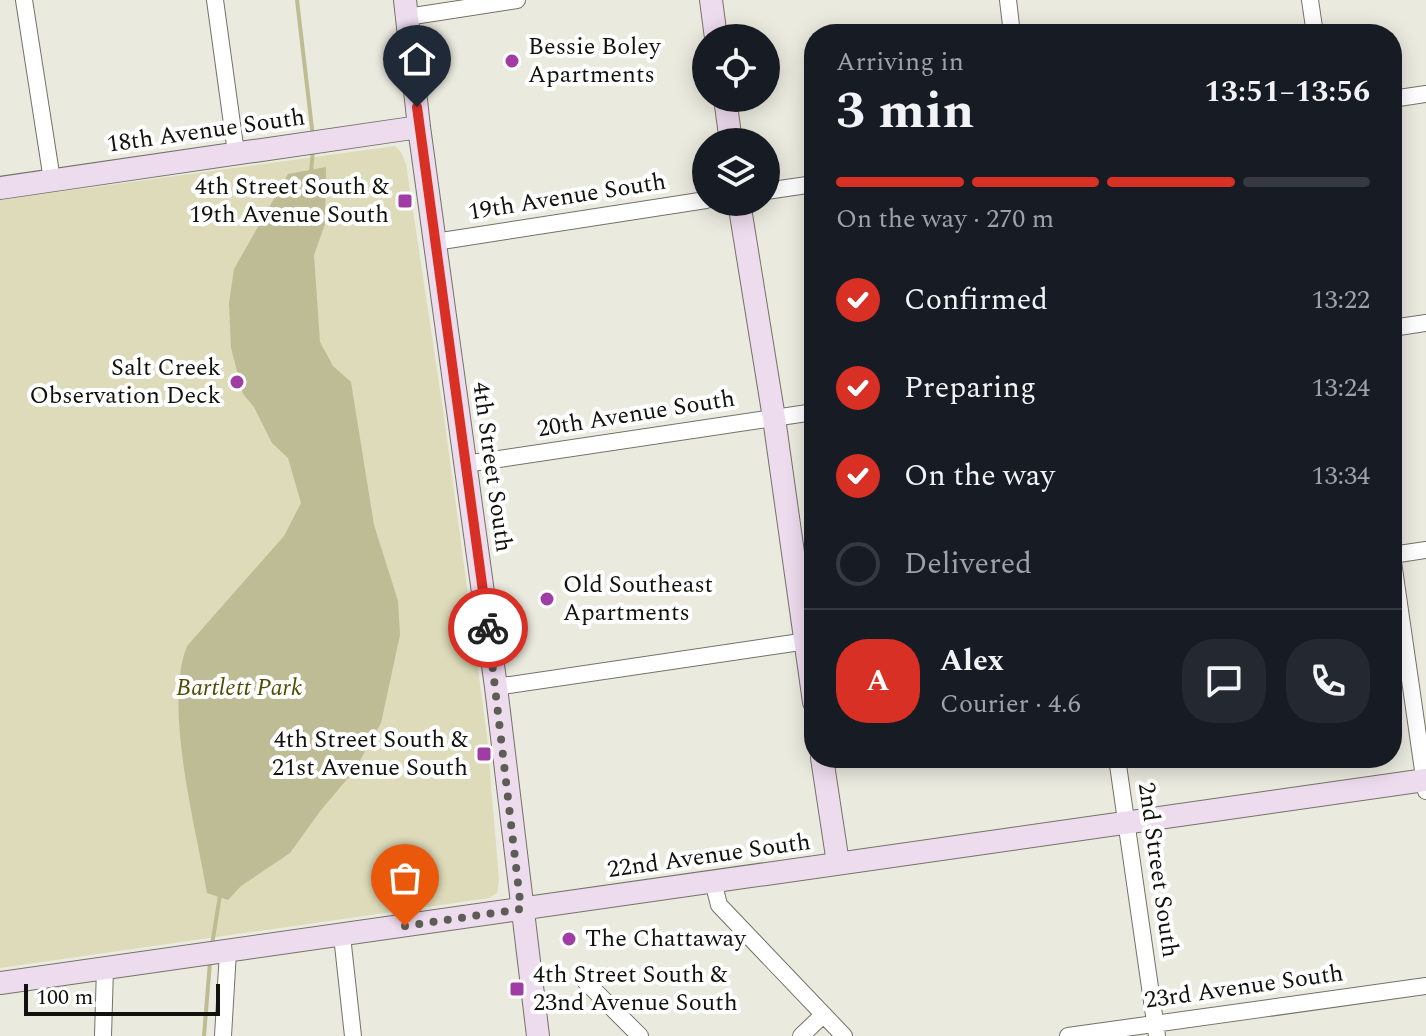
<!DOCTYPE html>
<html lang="en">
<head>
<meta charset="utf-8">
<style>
	body { margin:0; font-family:Spectral,serif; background:#242831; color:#f1f3f6; height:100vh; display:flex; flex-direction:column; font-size:30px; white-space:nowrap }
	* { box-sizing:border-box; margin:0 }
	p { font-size:26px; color:#9ea1a6 }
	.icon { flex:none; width:44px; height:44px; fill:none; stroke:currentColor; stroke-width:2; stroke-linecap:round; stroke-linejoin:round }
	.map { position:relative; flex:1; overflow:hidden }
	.drawer { position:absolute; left:804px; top:24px; width:598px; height:744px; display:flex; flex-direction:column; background:#171b24; border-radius:32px; box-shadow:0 4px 20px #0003 }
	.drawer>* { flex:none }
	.fabs { position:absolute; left:692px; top:24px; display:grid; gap:16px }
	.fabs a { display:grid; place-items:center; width:88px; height:88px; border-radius:50%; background:#171b24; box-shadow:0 4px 20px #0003; font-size:40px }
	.scale { position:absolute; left:24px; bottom:20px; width:196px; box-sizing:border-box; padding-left:8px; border:4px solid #11110d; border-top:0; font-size:22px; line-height:28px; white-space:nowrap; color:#11110d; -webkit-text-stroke:6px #fff; paint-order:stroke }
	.pin { position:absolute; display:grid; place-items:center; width:68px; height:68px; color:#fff; margin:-82px -34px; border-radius:50% 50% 50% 0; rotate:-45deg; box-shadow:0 0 8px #0007 }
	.pin .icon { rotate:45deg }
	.courier { position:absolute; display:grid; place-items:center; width:80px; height:80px; margin:-40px; border:6px solid #d93025; border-radius:50%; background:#fff; color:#222; box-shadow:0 2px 10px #0007 }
	.overview em { font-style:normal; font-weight:700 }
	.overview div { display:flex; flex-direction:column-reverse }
	.overview { display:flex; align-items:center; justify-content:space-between; height:136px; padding:0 32px }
	h1 { font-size:52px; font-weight:700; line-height:60px }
	.bar { display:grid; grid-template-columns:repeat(4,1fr); gap:12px 8px; align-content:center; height:96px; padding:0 32px }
	.bar i { height:10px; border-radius:6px; background:#363941 }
	.bar .current { background:#d93025 }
	.bar p { grid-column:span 4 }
	.line { display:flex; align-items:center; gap:20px; padding:0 32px; border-top:2px solid #363941 }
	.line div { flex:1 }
	.round { display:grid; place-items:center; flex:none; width:84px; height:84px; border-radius:32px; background:#242831 }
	ol { padding:0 32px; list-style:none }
	li { display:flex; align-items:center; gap:24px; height:88px }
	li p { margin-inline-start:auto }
	li .icon { padding:8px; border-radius:50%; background:#d93025; color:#fff; stroke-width:4 }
	li:last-child { color:#9ea1a6 }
	li i { width:44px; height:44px; border:4px solid #363941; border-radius:50% }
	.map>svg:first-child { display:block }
	.green { fill:#dddbb9 }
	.water { fill:#bebc94 }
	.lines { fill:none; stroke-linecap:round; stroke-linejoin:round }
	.stream { stroke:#bebc94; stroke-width:4 }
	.street-casing { stroke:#737269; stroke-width:18 }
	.secondary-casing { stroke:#737269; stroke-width:24 }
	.street { stroke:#fff; stroke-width:16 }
	.secondary { stroke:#eddbee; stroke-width:22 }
	.done { stroke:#5d5d56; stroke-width:8; stroke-dasharray:0 14.4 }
	.route { stroke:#d93025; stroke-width:10 }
	.poi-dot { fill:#9f3da4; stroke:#fff; stroke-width:3 }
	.labels { text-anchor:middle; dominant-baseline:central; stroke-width:8; stroke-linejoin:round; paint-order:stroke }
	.poi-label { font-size:24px; fill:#11110d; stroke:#fff; text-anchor:start }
	.street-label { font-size:24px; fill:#11110d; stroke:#fff }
	.park-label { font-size:24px; font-style:italic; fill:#514c05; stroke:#fff }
</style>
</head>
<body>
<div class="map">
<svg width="1426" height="1036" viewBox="0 0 1426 1036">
	<rect width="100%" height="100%" fill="#ebeadf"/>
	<path class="green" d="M395 146 401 152 406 164 444 416 487 736 499 880 497 893 489 898 0 968V200Z"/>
	<path class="water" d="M326 167 325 224 314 255 320 342 333 366 351 382 374 525 398 601 400 635 381 723 354 771 321 810 290 853 241 886 228 900 207 893C196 826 163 708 187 646L284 536 301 503 288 458 272 443 254 407 243 394 231 348 229 303 234 269 288 174Z"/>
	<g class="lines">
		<path class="stream" d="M297 0 313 137
			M311 173 313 149
			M212 945 220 895
			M204 1036 210 962"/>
		<g class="street-casing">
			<path id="street" d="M24 0 52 180
				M215 0 236 153
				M1008 0 1012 34
				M1310 0 1315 34
				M407 17 517 0
				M1392 99 1426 94
				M766 191 814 184
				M435 242 706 200
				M1392 328 1426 323
				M465 464 814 412
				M1426 550 1392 555 1426 791
				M496 687 814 640
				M1117 758 1157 1036
				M713 881 719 905 844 1036
				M342 936 353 1036
				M585 981 640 1036
				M103 1036 105 968
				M223 1036 228 951
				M801 1036 823 1015
				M1068 1036 1426 986"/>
		</g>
		<g class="secondary-casing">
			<path id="secondary" d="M405 0 419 127 496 687 538 1036
				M711 0 716 38
				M725 98 731 142
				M0 188 419 127
				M739 202 774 418 814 702
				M822 758 838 863
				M0 983 1426 780"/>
		</g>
		<use href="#street" class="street"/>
		<use href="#secondary" class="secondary"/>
	</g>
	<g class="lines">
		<path class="done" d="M405 926 521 909 488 628"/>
		<path class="route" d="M417 107 488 628"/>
	</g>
	<g class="poi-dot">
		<circle cx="512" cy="61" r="8"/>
		<rect x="397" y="193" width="16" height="16" rx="4"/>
		<circle cx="237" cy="382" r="8"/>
		<circle cx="547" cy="599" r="8"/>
		<rect x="476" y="746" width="16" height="16" rx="4"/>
		<circle cx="569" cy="939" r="8"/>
		<rect x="509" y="981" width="16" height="16" rx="4"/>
	</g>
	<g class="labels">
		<g class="poi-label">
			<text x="528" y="47">Bessie Boley<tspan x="528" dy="28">Apartments</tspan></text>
			<text x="389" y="187" text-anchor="end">4th Street South &amp;<tspan x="389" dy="28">19th Avenue South</tspan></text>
			<text x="221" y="368" text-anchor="end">Salt Creek<tspan x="221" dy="28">Observation Deck</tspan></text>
			<text x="563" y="585">Old Southeast<tspan x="563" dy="28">Apartments</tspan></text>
			<text x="468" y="740" text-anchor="end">4th Street South &amp;<tspan x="468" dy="28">21st Avenue South</tspan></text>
			<text x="585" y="939">The Chattaway</text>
			<text x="533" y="975">4th Street South &amp;<tspan x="533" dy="28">23nd Avenue South</tspan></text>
		</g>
		<g class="street-label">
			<text transform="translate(206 131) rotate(-8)">18th Avenue South</text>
			<text transform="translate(567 197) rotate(-9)">19th Avenue South</text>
			<text transform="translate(636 414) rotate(-9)">20th Avenue South</text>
			<text transform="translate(492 467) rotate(82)">4th Street South</text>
			<text transform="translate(709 856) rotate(-8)">22nd Avenue South</text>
			<text transform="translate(1158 870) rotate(82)">2nd Street South</text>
			<text transform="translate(1244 987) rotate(-8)">23rd Avenue South</text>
		</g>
		<g class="park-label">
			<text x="239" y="688">Bartlett Park</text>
		</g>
	</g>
</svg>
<div class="fabs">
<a><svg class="icon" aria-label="locate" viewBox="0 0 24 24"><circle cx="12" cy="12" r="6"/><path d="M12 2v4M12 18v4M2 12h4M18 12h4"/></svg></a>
<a><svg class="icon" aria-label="layers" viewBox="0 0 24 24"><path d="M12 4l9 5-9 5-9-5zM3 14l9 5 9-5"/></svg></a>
</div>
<div class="scale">100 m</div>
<div class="pin" style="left:405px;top:926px;background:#ea580c"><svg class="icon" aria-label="bag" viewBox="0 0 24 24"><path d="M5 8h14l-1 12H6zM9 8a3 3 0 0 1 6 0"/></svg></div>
<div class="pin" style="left:417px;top:107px;background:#1f2937"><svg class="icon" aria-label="home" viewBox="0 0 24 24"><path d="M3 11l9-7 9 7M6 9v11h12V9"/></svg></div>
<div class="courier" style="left:488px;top:628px"><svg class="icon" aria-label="bike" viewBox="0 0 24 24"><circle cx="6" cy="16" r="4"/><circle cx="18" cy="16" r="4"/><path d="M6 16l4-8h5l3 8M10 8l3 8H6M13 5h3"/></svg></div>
<section class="drawer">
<div class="overview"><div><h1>3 min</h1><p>Arriving in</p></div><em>13:51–13:56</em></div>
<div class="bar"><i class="current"></i><i class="current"></i><i class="current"></i><i></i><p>On the way · 270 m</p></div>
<ol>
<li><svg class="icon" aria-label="check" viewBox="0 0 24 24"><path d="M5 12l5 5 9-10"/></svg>Confirmed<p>13:22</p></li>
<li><svg class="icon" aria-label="check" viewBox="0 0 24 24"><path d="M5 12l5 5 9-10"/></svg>Preparing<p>13:24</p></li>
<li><svg class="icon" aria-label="check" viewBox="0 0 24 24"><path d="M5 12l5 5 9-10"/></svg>On the way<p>13:34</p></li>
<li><i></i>Delivered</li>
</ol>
<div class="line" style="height:144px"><b class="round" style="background:#d93025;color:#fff">A</b><div><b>Alex</b><p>Courier · 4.6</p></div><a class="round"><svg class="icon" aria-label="chat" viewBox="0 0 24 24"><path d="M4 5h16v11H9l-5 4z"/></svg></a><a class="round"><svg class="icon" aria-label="phone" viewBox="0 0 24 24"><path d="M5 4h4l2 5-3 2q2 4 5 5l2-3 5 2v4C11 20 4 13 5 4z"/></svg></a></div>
</section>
</div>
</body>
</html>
